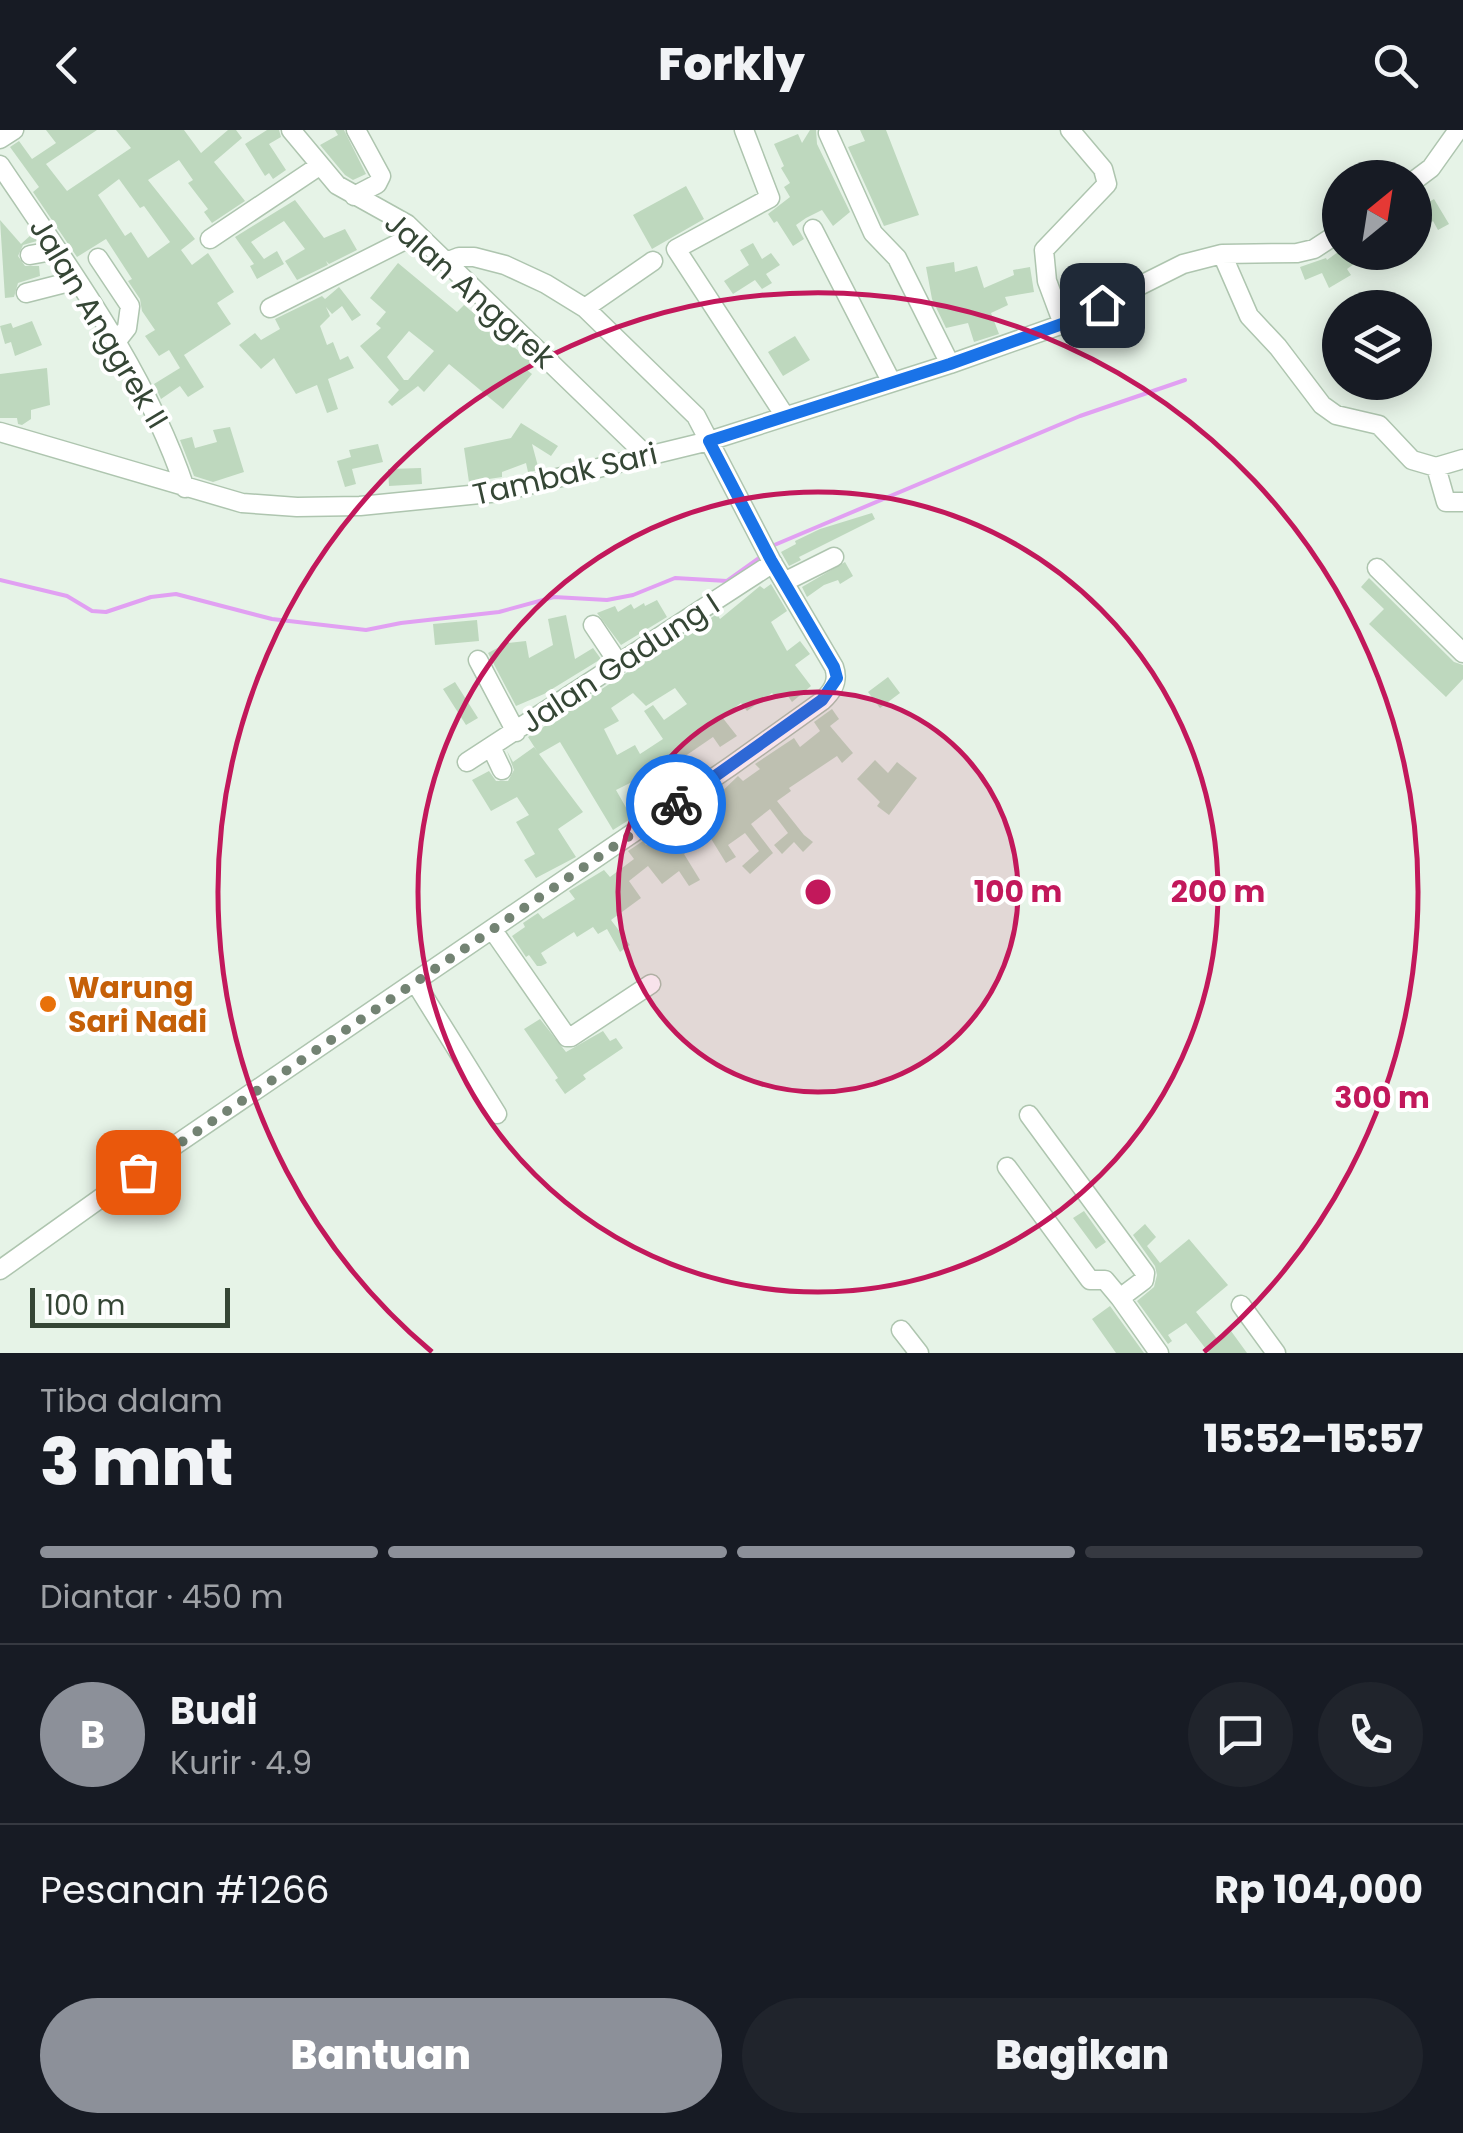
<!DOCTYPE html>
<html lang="id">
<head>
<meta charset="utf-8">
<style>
	body { margin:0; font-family:Poppins,sans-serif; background:#20242c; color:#f1f3f6; height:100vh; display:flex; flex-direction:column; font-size:38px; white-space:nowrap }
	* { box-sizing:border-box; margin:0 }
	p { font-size:32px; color:#9ea1a6 }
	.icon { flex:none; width:55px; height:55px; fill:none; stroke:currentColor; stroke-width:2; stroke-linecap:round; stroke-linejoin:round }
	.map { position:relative; height:1223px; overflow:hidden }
	.sheet { display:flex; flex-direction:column; background:#171b24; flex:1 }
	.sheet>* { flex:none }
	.needle { width:65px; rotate:30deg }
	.fabs { position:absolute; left:1322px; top:30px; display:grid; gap:20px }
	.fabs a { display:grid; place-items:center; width:110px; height:110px; border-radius:50%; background:#171b24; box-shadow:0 5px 25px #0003; font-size:50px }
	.scale { position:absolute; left:30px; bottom:25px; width:200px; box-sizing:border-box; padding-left:10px; border:5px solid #354635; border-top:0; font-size:28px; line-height:35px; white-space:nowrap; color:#354635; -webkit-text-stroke:8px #fff; paint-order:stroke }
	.pin { position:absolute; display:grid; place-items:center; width:85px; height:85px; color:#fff; margin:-42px; border-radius:20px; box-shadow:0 5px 15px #0006 }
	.courier { position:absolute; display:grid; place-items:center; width:100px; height:100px; margin:-50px; border:8px solid #1a73e8; border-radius:50%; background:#fff; color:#222; box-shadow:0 2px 12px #0007 }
	.summary em { font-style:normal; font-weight:800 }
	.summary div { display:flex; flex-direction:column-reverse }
	.summary { display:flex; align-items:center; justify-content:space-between; height:170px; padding:0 40px }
	h1 { font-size:65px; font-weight:800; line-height:75px }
	.bar { display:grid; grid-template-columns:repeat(4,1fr); gap:15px 10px; align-content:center; height:120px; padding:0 40px }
	.bar i { height:12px; border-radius:8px; background:#363941 }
	.bar .active { background:#8c9099 }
	.bar p { grid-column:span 4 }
	.line { display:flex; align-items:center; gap:25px; padding:0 40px; border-top:2px solid #363941 }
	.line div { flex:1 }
	.round { display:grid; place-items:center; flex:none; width:105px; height:105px; border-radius:52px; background:#20242c }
	.cta { display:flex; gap:20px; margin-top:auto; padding:20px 40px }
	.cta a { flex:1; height:115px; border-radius:60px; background:#8c9099; color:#fff; font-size:40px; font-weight:800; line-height:115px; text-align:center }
	.cta a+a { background:#20242c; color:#f1f3f6 }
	header { display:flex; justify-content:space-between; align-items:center; height:130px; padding:0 40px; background:#171b24; font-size:45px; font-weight:800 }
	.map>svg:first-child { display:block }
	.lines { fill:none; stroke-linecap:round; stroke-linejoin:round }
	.stream { stroke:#e1a0f2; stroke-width:4 }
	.building { fill:#bed8be; fill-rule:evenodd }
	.minor-casing { stroke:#aec5af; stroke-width:21 }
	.minor { stroke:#fff; stroke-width:18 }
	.done { stroke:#738373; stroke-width:10; stroke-dasharray:0 18 }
	.route { stroke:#1a73e8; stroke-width:12 }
	.ring { fill:none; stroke:#c2185b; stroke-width:5 }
	.food-dot { fill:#e8710a; stroke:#fff; stroke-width:4 }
	.labels { text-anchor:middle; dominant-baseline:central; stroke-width:8; stroke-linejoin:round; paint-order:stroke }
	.street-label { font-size:30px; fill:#354635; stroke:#fff }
	.food-label { font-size:30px; font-weight:bold; fill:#c56008; stroke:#fff; text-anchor:start }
	.centre { fill:#c2185b; stroke:#fff; stroke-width:5 }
	.ring-label { font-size:30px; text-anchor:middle; font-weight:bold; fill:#c2185b; stroke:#fff; stroke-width:8; stroke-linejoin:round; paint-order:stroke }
</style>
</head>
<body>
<header><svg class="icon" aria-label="back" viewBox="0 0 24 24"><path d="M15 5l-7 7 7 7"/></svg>Forkly<svg class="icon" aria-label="search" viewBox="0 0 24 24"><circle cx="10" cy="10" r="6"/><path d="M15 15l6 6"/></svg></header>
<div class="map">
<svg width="1463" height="1223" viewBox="0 0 1463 1223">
	<rect width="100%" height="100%" fill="#e6f3e7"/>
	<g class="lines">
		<path class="stream" d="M772 416 1080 286 1185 250
			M0 450 67 466 92 481 106 482 151 467 176 464 272 489 366 500 401 493 499 482 554 467 607 470 633 465 675 448 727 451 762 426"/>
	</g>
	<path class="building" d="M46 0H97L46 34 67 61 131 18 116 0H184L201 23 228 0H236L242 8 214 32 245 71 212 93 204 82 208 79 188 53 193 50 179 30 148 50 195 109 181 120 192 135 208 123 234 162 217 173 231 194 184 225 204 257 188 267 180 256 161 269 154 254 180 238 169 220 159 226 145 206 155 200 142 181 140 169 128 151 132 149 106 109 77 127 33 62 39 57 10 17 19 11 32 29 56 13ZM119 49 140 78 144 76 170 112 148 128 131 102 125 106 98 65Z
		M267 0H279L281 7 269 14 286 40 273 49 269 43 265 46 245 14Z
		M335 0H344L366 44 353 50 345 45 320 15 338 5Z
		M810 0H816L817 14 850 82 833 96 822 80 806 88 796 95 804 109 793 116 777 91 774 93 768 84 790 67 784 57 790 53 781 38 784 36 774 14 798 4 802 13Z
		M860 0H886L919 85 884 96 848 17 865 11Z
		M686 56 704 89 652 119 633 85Z
		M1434 69 1449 94 1438 100 1433 91 1415 105V80Z
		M295 70 324 108 345 99 357 120 329 134 326 131 328 135 297 150 285 131 305 119 284 91 251 112 264 129 277 121 284 134 257 149 250 136 254 134 235 107Z
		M0 90 21 114 32 104 37 111 23 115 18 126 25 136H39L40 146 18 153 14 167 5 168Z
		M753 113 762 129 771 123 780 135 766 144 772 153 762 159 755 150 733 164 724 151 749 135 740 120Z
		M1338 122H1352L1358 131 1347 139 1351 145 1329 158 1322 143 1305 150 1300 137 1326 128 1327 130Z
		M954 132 955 142 977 136 984 158 1014 145 1013 140 1030 137 1034 162 1005 167 1008 175 991 183 999 204 974 212 968 193 946 198 932 169 926 137Z
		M398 133 457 182 464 175 533 233 527 240 532 244 503 279 449 234 424 262 418 256 392 276 388 272 399 260 360 216 381 198 376 194 386 182 370 168ZM409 201 434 221 408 250H404L387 227Z
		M339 157 361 185 352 191 342 176 332 184 326 177 330 186 320 196 327 215 333 212 340 230 348 226 354 238 328 249 338 279 327 283 317 255 296 264 274 228 261 239 239 215 255 203 261 210 280 199 275 189 322 166 325 169Z
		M32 191 42 215 15 226 11 212 5 214 0 196 11 193 13 198Z
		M795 206 810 230 783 246 768 222Z
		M47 238 50 275 31 280V289L22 295 18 294 17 288H0V244Z
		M521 293 558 316 551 326 532 314 539 340 528 342 526 333 502 342V347L469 352 464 318 511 308Z
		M230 297 244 342 213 352 194 346 180 310 192 307 195 318 217 312 213 300Z
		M378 314 383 332 352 339 356 354 345 357 337 331 351 327 349 320Z
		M421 338 422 354 389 356 388 339Z
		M872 383 875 389 799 427 801 430 789 436 781 422 796 414 795 411 820 399Z
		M845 432 853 446 840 454 838 450 824 455 807 467 802 457Z
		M1369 448 1454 532 1463 535V549L1446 567 1369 494 1384 479 1361 457Z
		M771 454 787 481 771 492 787 521 800 511 810 524 795 535 811 556 792 572 786 563 777 569 772 563 747 581 741 573 722 587 737 606 720 617 713 607 678 631 675 626 650 642 653 647 643 653 640 648 616 660 632 688 613 700 560 612 539 624 583 682 558 699 576 727 536 748 524 730 535 724 516 692 529 685 517 667 491 681 472 650 489 641 496 651H508L514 640 507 621 513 632 534 617 537 621 528 607 717 484 720 489 760 456 764 459ZM675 558 687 574 664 590 653 575 644 581 663 609 640 624 635 615 617 625 604 599 619 591 611 578 633 563 646 576Z
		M657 470 667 487 621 515 597 483 615 476 618 482 631 474 634 479 644 473 645 476Z
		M566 485 575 529 593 518 601 529 544 564 516 576 488 523 507 513 526 511 529 528 553 515 548 489Z
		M477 490 479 511 435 515 433 494Z
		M888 547 900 563 880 578 868 562Z
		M455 552 478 588 466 595 443 559Z
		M832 579 839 589 830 596 853 623 842 633 837 626 789 658 791 661 777 671 804 705 813 712 803 722 794 712 782 724 774 715 788 703 770 679 751 694 773 723 750 744 742 736 759 721 745 703 728 715 736 727 726 733 710 707 684 724 700 750 689 756 679 741 662 754 648 736 629 751 641 768 611 790 630 815 620 822 607 799 598 804 593 797 577 807 574 802 541 823 547 833 541 836H537L529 825 526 827 512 806 525 797 523 793 538 783 543 789 575 769 569 761 604 740 610 747 634 729 628 721 643 711 646 715 666 702 670 708 703 686 697 679 709 669 711 672 738 646 743 651 760 639 755 634 794 608 800 617 820 601 814 592Z
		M875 630 888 643 897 632 917 648 889 685 877 676 880 672 857 649Z
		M540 889 566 922 603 901 610 911 616 908 623 918 583 945 586 949 565 964 555 950 558 948 524 899Z
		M1084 1081 1106 1112 1096 1119 1073 1088Z
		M1145 1094 1156 1107 1147 1116 1160 1133 1189 1109 1228 1155 1196 1182 1218 1210 1231 1201 1247 1223H1209L1186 1193 1168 1205 1172 1211 1168 1214 1137 1171 1154 1157 1157 1145 1155 1136 1133 1105Z
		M1110 1176 1144 1223H1116L1092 1189Z"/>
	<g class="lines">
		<g class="minor-casing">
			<path id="minor" d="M291 0 337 55 407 94 647 326
				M744 0 770 68 676 119 785 286
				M828 3 873 103 897 128 950 234
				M0 9 14 0
				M0 35C69 138 145 239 185 358
				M1415 50 1431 38 1458 0
				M354 66 377 54 381 46 356 0
				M813 99 891 251
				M210 109 319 36
				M1222 124 1249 186 1278 217 1322 275 1336 285 1379 295 1412 330 1436 337 1446 372H1463
				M30 125 58 120
				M98 128 130 176 127 198 116 212
				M26 163 77 150
				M270 178 417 104
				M585 178 653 131
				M1063 194 1047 151 1044 120 1107 54 1103 39 1070 0
				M0 302 242 373 297 377 360 376 500 362 709 311 950 234 1063 194 1183 134 1222 124 1297 123 1314 119 1340 102
				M1436 337 1463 329
				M1377 438 1463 523
				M784 452 834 427
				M593 495 619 534
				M478 530 516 602
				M491 617 502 640
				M467 632 773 433
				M492 799 567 907H571L651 854
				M415 852 497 984
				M1029 985 1145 1143 1144 1150 1120 1168 1159 1223
				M1007 1037 1090 1150H1105L1120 1168
				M0 1140 168 1020 731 636 822 571C833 561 839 551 834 537L771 430 696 286 585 178 546 154 505 135 474 127H459L446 132
				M1241 1175 1276 1223
				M901 1200 919 1223"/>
		</g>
		<use href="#minor" class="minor"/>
	</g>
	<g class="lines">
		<path class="done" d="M138 1042 676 674"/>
		<path class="route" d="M676 674 822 570 837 548 834 537 771 430 709 311 950 234 1062 194 1102 175"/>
	</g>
	<circle cx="818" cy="762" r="200" fill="#c2185b" fill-opacity=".12"/>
	<g class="ring">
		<circle cx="818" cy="762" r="200"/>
		<circle cx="818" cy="762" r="400"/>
		<path d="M432 1222A600 600 0 1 1 1204 1222"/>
	</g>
	<circle class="food-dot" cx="48" cy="874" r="10"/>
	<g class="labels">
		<g class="street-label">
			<text transform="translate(470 160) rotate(42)">Jalan Anggrek</text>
			<text transform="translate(99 193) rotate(59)">Jalan Anggrek II</text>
			<text transform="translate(565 344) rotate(-13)">Tambak Sari</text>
			<text transform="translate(620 533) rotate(-33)">Jalan Gadung I</text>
		</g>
		<g class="food-label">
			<text x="68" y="857">Warung<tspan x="68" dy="34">Sari Nadi</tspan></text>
		</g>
	</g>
	<circle cx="818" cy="762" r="15" class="centre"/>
	<g class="ring-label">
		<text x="1018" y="772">100 m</text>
		<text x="1218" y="772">200 m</text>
		<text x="1382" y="978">300 m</text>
	</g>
</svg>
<div class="fabs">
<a><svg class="needle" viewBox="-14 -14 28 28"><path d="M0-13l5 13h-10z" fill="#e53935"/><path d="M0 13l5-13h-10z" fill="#9ea1a6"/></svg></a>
<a><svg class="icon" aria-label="layers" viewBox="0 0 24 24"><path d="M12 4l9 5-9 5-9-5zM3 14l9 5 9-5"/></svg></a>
</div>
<div class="scale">100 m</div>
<div class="pin" style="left:138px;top:1042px;background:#ea580c"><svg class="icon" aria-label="bag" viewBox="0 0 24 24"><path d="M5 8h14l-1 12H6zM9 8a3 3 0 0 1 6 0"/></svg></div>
<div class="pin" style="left:1102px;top:175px;background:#1f2937"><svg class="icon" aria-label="home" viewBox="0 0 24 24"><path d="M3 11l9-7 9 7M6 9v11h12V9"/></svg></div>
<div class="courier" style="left:676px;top:674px"><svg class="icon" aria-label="bike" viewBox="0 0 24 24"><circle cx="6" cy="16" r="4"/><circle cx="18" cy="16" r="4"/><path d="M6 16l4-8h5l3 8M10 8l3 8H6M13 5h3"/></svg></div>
</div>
<section class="sheet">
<div class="summary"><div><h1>3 mnt</h1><p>Tiba dalam</p></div><em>15:52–15:57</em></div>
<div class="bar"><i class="active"></i><i class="active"></i><i class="active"></i><i></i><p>Diantar · 450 m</p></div>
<div class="line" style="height:180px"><b class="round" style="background:#8c9099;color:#fff">B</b><div><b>Budi</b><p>Kurir · 4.9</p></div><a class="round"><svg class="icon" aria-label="chat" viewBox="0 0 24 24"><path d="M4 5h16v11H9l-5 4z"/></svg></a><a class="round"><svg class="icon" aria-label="phone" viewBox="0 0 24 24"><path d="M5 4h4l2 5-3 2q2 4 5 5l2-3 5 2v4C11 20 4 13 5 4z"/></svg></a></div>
<div class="line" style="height:130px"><div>Pesanan #1266</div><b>Rp 104,000</b></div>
<div class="cta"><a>Bantuan</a><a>Bagikan</a></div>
</section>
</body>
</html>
